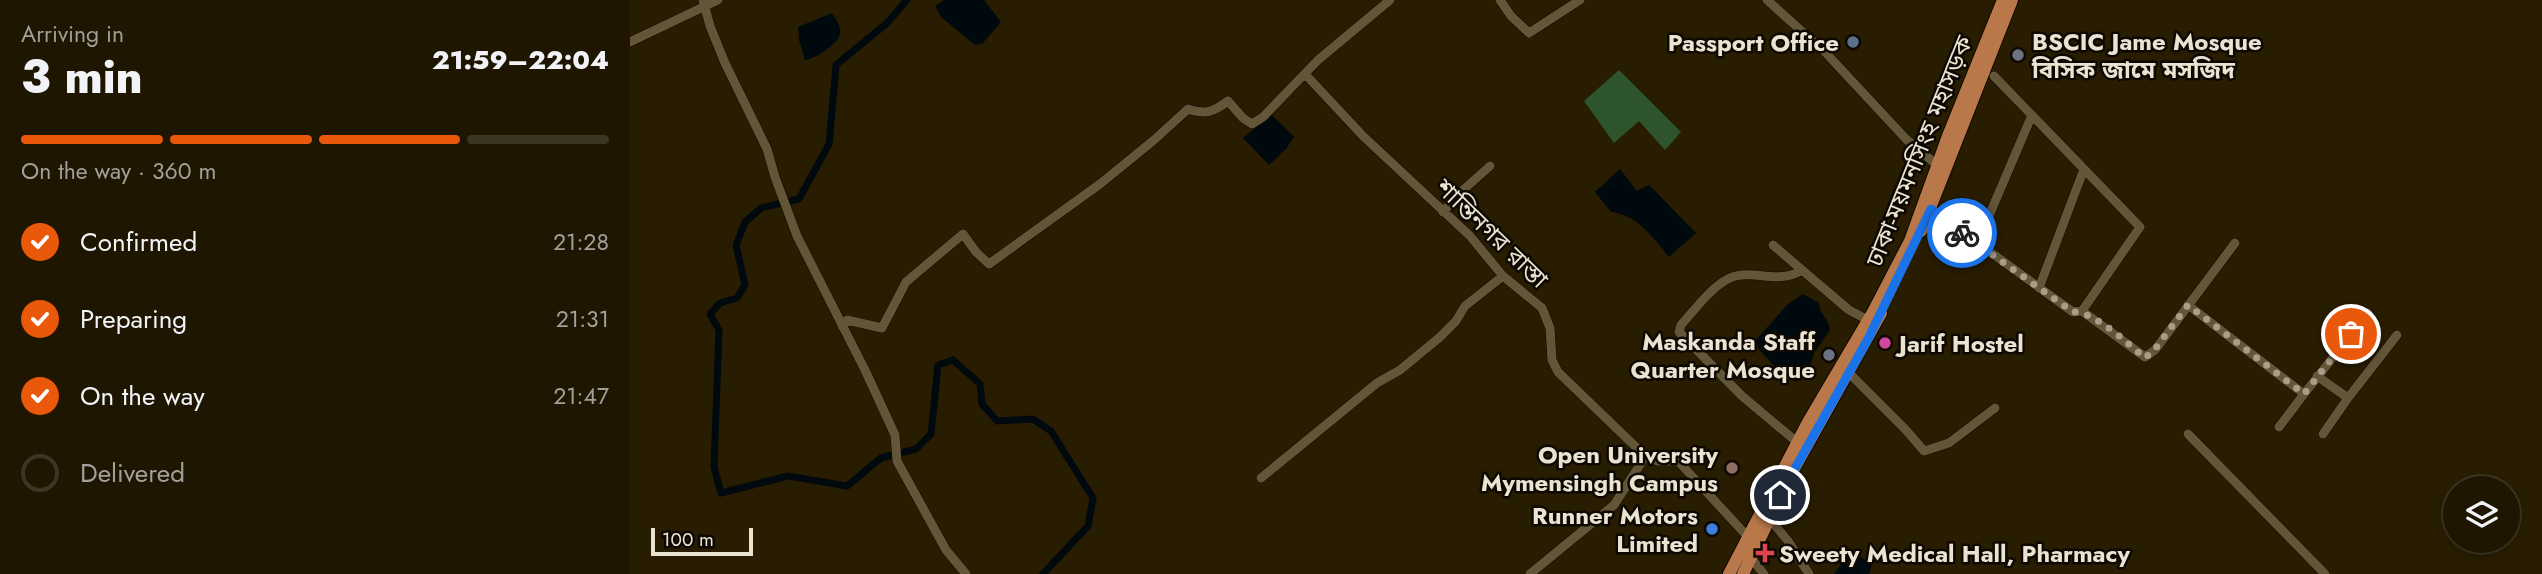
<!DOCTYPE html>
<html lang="en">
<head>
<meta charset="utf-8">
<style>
	body { margin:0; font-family:Jost,"Noto Sans Bengali",sans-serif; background:#2c2310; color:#f1f3f6; height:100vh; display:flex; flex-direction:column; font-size:26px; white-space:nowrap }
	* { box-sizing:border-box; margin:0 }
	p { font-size:23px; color:#a19f99 }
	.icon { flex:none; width:38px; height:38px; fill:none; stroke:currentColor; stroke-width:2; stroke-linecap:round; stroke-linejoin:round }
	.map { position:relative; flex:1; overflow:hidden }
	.panel { display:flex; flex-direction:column; background:#1f1601; width:630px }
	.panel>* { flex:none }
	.fabs { position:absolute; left:1813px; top:476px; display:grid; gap:14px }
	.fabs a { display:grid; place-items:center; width:77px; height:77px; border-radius:50%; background:#1f1601; box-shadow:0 4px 10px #0003,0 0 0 2px #3c3523; font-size:35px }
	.scale { position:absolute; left:21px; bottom:18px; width:102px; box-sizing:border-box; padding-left:7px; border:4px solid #eae3d2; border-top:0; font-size:19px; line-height:24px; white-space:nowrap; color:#eae3d2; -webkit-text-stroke:5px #0d0801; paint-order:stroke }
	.pin { position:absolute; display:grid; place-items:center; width:60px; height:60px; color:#fff; margin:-30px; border:4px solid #fff; border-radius:50%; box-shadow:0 2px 7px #0007 }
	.courier { position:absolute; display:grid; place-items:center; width:70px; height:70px; margin:-35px; border:5px solid #1a73e8; border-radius:50%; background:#fff; color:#222; box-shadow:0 2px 9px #0007 }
	.overview em { font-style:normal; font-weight:800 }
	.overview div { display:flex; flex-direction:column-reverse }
	.overview { display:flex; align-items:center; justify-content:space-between; height:119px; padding:0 21px }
	h1 { font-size:46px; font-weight:800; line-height:52px }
	.bar { display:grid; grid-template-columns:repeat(4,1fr); gap:10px 7px; align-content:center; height:84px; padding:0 21px }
	.bar i { height:9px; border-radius:5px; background:#3c3523 }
	.bar .active { background:#ea580c }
	.bar p { grid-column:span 4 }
	ol { padding:0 21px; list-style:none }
	li { display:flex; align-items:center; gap:21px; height:77px }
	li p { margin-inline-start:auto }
	li .icon { padding:7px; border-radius:50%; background:#ea580c; color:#fff; stroke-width:4 }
	li:last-child { color:#a19f99 }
	li i { width:38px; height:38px; border:4px solid #3c3523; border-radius:50% }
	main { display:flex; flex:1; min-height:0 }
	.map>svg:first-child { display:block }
	.forest { fill:#2d542c }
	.water { fill:#00090e }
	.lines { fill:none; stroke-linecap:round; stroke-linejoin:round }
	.canal { stroke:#00090e; stroke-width:7 }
	.minor-casing { stroke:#110600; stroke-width:10 }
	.major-casing { stroke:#110600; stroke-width:14 }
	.minor { stroke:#635638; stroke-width:9 }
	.major { stroke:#b97849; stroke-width:12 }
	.done { stroke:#a69e89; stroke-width:7; stroke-dasharray:0 12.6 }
	.route { stroke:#1a73e8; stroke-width:9 }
	.service-dot { fill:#5c6f8a; stroke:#0d0801; stroke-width:2.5 }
	.worship-dot { fill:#6b7280; stroke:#0d0801; stroke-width:2.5 }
	.hotel-dot { fill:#d1479c; stroke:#0d0801; stroke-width:2.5 }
	.education-dot { fill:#8d6e63; stroke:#0d0801; stroke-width:2.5 }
	.shop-dot { fill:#3f7fe0; stroke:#0d0801; stroke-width:2.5 }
	.health-dot { fill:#e0444e; stroke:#0d0801; stroke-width:2.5 }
	.labels { text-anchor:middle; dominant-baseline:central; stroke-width:5; stroke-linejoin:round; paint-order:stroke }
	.poi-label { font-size:24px; font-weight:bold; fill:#eae3d2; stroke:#0d0801; text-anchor:end }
	.street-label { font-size:24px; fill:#eae3d2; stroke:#0d0801 }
</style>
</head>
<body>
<main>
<section class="panel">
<div class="overview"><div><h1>3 min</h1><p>Arriving in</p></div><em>21:59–22:04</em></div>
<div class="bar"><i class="active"></i><i class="active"></i><i class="active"></i><i></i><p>On the way · 360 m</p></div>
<ol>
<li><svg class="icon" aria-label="check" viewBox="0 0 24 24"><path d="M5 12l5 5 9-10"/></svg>Confirmed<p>21:28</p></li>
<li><svg class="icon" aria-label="check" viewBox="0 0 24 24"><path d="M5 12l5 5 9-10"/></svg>Preparing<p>21:31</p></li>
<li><svg class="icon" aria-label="check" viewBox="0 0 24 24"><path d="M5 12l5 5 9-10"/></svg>On the way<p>21:47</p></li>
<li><i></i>Delivered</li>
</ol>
</section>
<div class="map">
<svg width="1912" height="574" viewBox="0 0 1912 574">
	<rect width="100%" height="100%" fill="#291d01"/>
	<path class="forest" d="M989 70 1051 132 1035 150 1009 121 984 143 954 101Z"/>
	<path class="water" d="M314 0H354L371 22 353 43 345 45 311 17 305 6Z
		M202 13C206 19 211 26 210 34 208 44 185 59 175 60L169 40 168 27Z
		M641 114 664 137 656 149 639 165 613 138Z
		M990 169 1007 191 1019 185 1066 233 1039 257C1022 237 1008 215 981 212L965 192Z
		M1173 294 1189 303C1189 314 1200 320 1200 330L1184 353 1179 369 1166 382 1147 369 1125 345V341L1158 304Z
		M1224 553 1242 564 1239 574H1204L1215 559Z"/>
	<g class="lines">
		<path class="canal" d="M277 0 257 23 206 65 199 144 169 199 131 208 115 222 106 245 115 285 107 298 90 303 80 314 89 330 84 467 91 493 158 476 217 486 251 458 286 449 301 434 308 365 323 360 350 384 352 404 367 421 403 419 421 431 463 498 458 526 413 574"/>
		<g class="minor-casing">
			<path id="minor" d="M73 0 80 26 95 63 137 149 145 177 167 236 235 370 265 435 267 461 316 550 336 574
				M870 0 881 16 899 33 950 0
				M1137 0 1195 52 1276 139 1307 165
				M0 42 88 0
				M676 75 733 136 840 236 873 276 912 308 920 328 922 360 928 372 1009 450 1027 461H1048L1118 537
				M1364 76 1510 227 1452 311
				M1301 209 1443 312 1452 311 1515 357 1525 350 1605 243
				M813 212 833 190 860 166
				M1347 244 1402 115
				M1143 245 1172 270
				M1409 288 1454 169
				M1558 305 1674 394 1738 313
				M212 326 217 320 252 328 276 282 333 234 346 252 359 264 470 184 524 140 558 109C576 115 583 112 598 101L613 118 622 124 633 117 688 60 760 0
				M1219 373 1275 429 1294 451 1319 443 1365 408
				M1687 376 1718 398 1767 335
				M1649 427 1674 394
				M1558 434 1695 574
				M1693 434 1718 398
				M1167 442 1112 396 1049 332 1051 325C1064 311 1080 288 1098 279 1121 267 1147 286 1172 270L1219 310 1238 320
				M631 478 747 383 770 370 810 337 826 321 835 306 873 276
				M1139 518 1158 541 1179 574
				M1121 558 1134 574
				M900 574 984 505 1017 454"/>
		</g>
		<g class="major-casing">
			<path id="major" d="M1291 231 1382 0
				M1099 574 1178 422 1243 312 1280 241 1318 136 1373 0
				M1113 574 1162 472 1251 313"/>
		</g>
		<use href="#minor" class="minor"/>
		<use href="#major" class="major"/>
	</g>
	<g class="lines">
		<path class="done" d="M1332 233 1443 312C1464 311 1498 344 1515 358L1525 349 1558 305 1674 394 1721 334"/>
		<path class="route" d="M1150 495 1238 339 1301 209 1332 233"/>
	</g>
	<circle class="service-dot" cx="1223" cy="42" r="7"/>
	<g class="worship-dot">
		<circle cx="1388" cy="55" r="7"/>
		<circle cx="1199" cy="355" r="7"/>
	</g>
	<circle class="hotel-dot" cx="1255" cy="343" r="7"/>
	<circle class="education-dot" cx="1102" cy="468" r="7"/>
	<circle class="shop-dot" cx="1082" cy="529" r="7"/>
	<path class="health-dot" d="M1131.5 542.5h7v7h7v7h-7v7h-7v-7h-7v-7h7z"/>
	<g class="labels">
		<g class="poi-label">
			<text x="1402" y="41" text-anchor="start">BSCIC Jame Mosque<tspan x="1402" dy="28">বিসিক জামে মসজিদ</tspan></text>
			<text x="1209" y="42">Passport Office</text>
			<text x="1185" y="341">Maskanda Staff<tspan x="1185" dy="28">Quarter Mosque</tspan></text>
			<text x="1269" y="343" text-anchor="start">Jarif Hostel</text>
			<text x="1088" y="454">Open University<tspan x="1088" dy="28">Mymensingh Campus</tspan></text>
			<text x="1068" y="515">Runner Motors<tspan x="1068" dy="28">Limited</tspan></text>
			<text x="1149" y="553" text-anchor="start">Sweety Medical Hall, Pharmacy</text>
		</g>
		<g class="street-label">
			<text transform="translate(1289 151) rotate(-68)">ঢাকা-ময়মনসিংহ মহাসড়ক</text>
			<text transform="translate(862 233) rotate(44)">শান্তিনগর রাস্তা</text>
		</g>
	</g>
</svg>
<div class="fabs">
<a><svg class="icon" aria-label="layers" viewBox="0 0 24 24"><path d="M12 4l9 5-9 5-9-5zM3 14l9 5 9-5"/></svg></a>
</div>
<div class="scale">100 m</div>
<div class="pin" style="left:1721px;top:334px;background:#ea580c"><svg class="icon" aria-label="bag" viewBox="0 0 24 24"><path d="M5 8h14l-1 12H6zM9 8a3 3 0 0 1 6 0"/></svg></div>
<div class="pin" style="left:1150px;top:495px;background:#1f2937"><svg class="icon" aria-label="home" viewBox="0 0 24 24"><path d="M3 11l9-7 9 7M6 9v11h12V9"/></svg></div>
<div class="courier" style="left:1332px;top:233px"><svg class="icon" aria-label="bike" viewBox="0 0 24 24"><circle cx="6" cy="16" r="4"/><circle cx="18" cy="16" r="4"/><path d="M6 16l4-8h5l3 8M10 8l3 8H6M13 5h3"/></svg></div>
</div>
</main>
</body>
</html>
